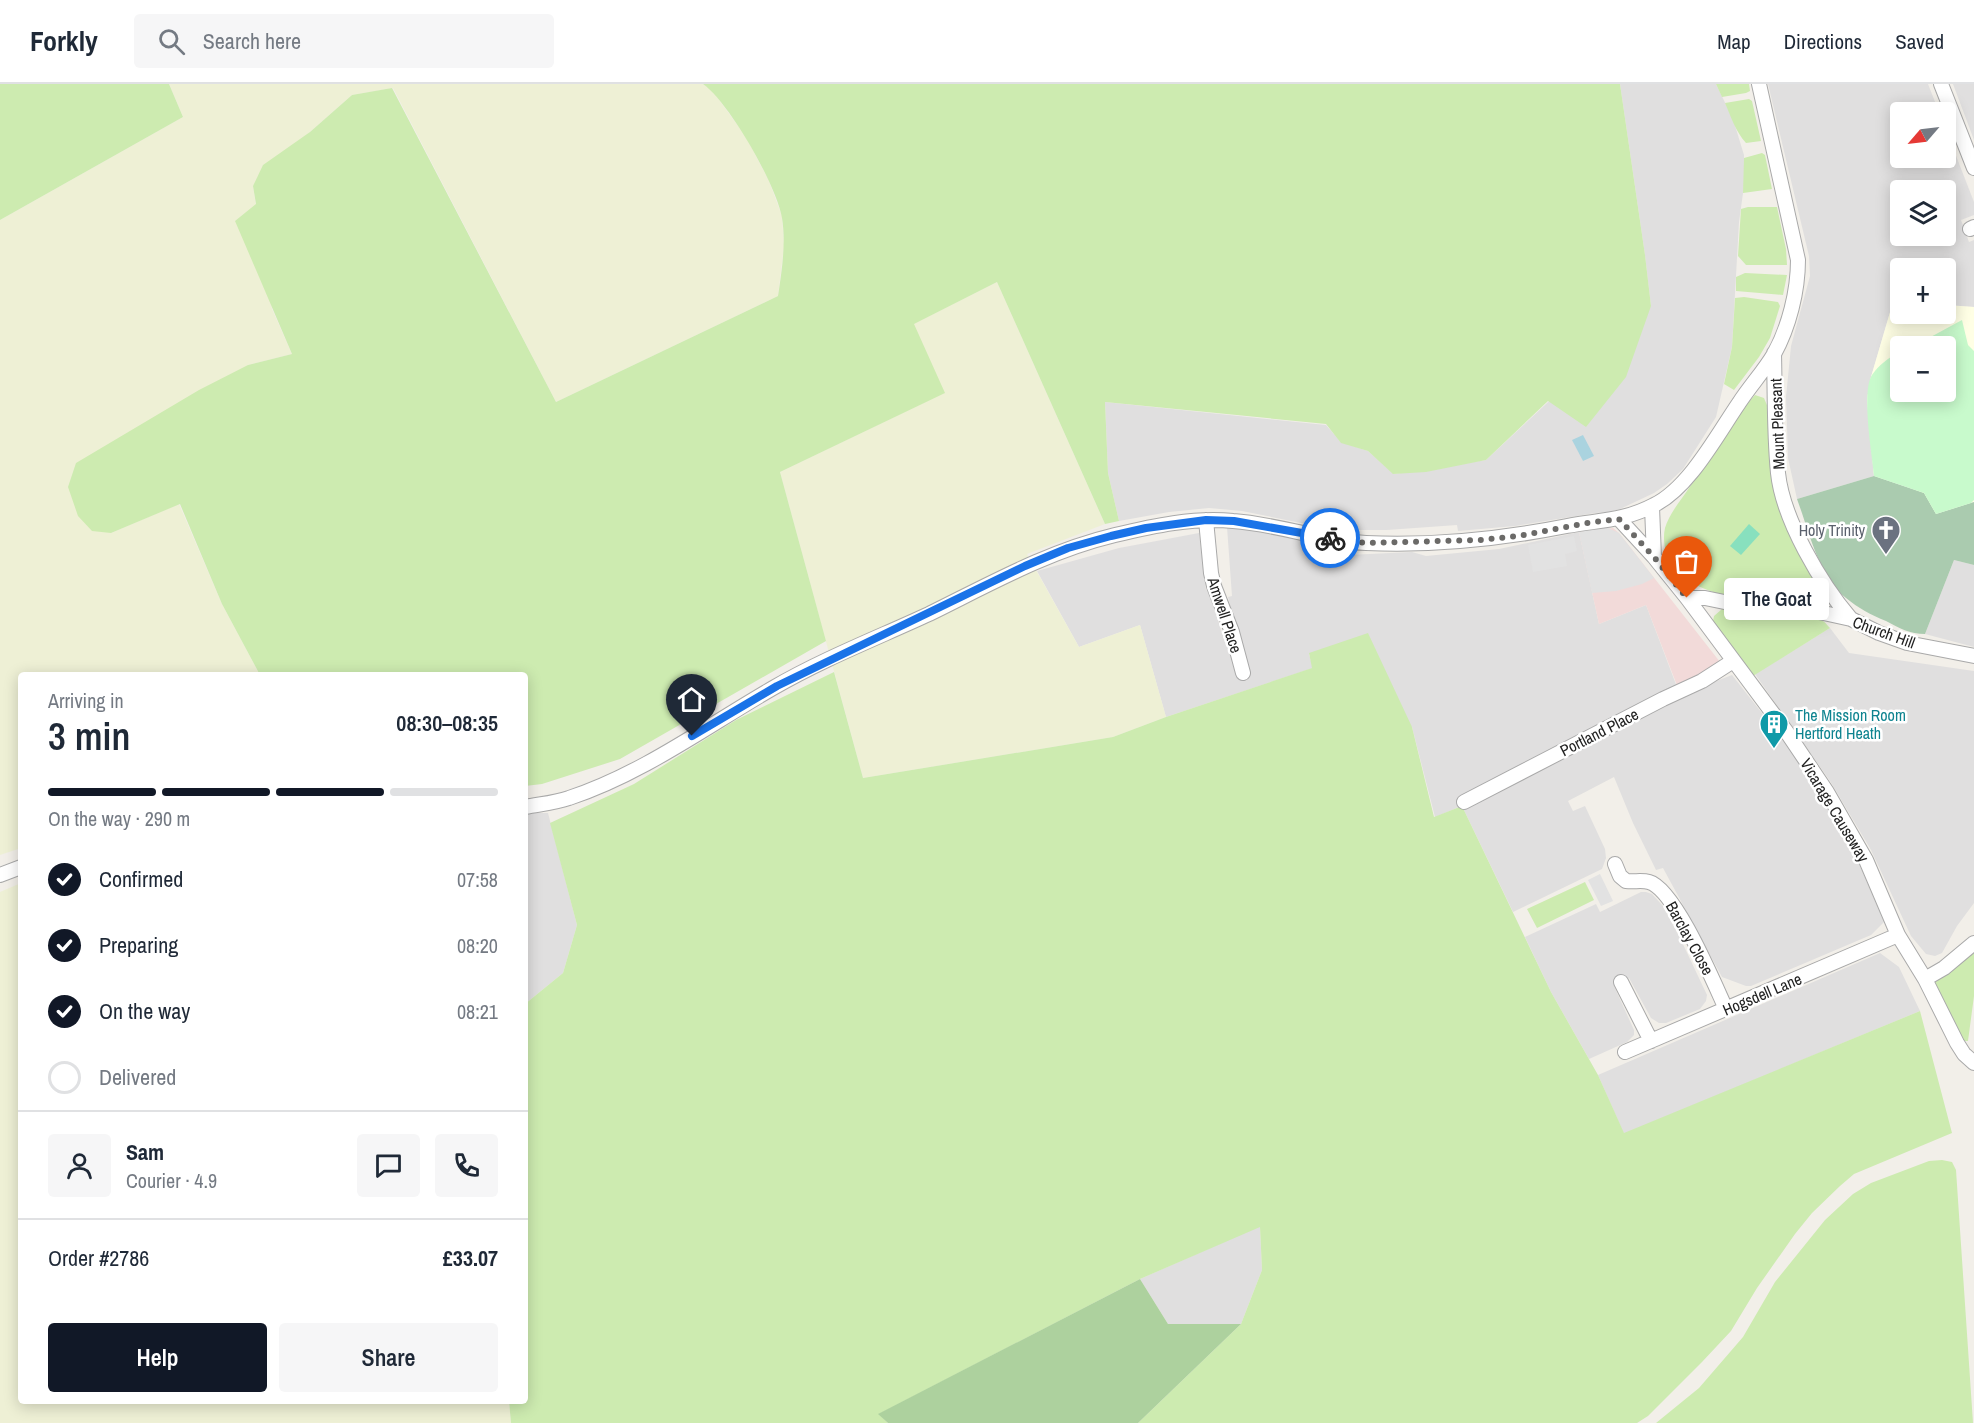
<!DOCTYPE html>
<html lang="en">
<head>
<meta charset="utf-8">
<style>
	body { margin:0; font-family:"Archivo Narrow",sans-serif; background:#f6f6f7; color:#1f2937; height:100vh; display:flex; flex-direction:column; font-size:22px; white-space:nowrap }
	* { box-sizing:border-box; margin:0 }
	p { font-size:20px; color:#747a83 }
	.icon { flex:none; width:33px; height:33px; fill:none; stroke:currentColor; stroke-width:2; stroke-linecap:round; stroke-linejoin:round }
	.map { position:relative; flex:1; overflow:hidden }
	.details { position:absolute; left:18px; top:588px; width:510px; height:732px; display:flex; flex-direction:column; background:#fff; border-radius:6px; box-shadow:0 3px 15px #0003 }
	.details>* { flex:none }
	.needle { width:39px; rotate:242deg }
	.controls { position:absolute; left:1890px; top:18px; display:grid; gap:12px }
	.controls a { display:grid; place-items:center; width:66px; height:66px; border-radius:6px; background:#fff; box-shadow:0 3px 15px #0003; font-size:30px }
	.pin { position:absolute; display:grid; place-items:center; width:51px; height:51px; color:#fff; margin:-62px -26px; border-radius:50% 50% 50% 0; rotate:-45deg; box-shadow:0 0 6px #0007 }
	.pin .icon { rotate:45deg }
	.courier { position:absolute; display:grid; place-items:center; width:60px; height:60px; margin:-30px; border:4px solid #1a73e8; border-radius:50%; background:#fff; color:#222; box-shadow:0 2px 8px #0007 }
	.bubble { position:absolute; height:42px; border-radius:6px; background:#fff; box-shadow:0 3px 15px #0003; font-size:20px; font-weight:600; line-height:42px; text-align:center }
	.headline em { font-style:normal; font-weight:600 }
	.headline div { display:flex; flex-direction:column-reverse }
	.headline { display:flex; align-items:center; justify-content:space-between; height:102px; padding:0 30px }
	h1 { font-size:39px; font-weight:600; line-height:45px }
	.bar { display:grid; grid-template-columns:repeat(4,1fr); gap:9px 6px; align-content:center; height:72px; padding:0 30px }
	.bar i { height:8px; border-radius:4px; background:#e0e1e3 }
	.bar .current { background:#111827 }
	.bar p { grid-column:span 4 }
	.line { display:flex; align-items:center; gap:15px; padding:0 30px; border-top:2px solid #e0e1e3 }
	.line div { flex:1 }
	.round { display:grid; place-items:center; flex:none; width:63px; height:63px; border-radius:6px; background:#f6f6f7 }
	ol { padding:0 30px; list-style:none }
	li { display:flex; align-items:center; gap:18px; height:66px }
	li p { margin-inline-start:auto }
	li .icon { padding:6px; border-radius:50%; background:#111827; color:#fff; stroke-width:4 }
	li:last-child { color:#747a83 }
	li i { width:33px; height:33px; border:3px solid #e0e1e3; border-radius:50% }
	.button { display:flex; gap:12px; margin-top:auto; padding:12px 30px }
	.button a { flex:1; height:69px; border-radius:6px; background:#111827; color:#fff; font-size:24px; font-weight:600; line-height:69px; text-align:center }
	.button a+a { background:#f6f6f7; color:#1f2937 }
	header { display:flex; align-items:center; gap:36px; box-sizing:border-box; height:84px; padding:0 30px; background:#fff; border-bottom:2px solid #e0e1e3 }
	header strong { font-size:28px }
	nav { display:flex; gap:33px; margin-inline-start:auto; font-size:21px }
	.search { width:420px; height:54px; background:#f6f6f7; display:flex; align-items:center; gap:15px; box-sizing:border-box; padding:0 21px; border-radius:6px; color:#747a83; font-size:22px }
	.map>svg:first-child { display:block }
	.residential { fill:#e0dfdf; fill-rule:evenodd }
	.commercial { fill:#f2dad9 }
	.education { fill:#ffffe5; fill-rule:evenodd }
	.farmland { fill:#eef0d5 }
	.grass { fill:#cdebb0 }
	.forest { fill:#add19e }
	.cemetery { fill:#aacbaf }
	.park { fill:#c8facc }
	.pitch { fill:#88e0be }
	.parking { fill:#e2e2e2 }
	.water { fill:#aad3df }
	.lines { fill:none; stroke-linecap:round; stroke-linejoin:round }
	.street-casing { stroke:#a9a9a9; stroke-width:16 }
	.street { stroke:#fff; stroke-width:14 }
	.done { stroke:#6b6a68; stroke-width:6; stroke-dasharray:0 10.8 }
	.route { stroke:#1a73e8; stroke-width:8 }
	.labels { text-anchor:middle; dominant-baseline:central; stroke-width:5; stroke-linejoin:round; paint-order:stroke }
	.street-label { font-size:16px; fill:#222; stroke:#fff }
	.worship-label { font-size:16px; fill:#5b616d; stroke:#fff; text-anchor:end }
	.culture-label { font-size:16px; fill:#0d838f; stroke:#fff; text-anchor:start }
</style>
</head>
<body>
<header>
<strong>Forkly</strong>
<div class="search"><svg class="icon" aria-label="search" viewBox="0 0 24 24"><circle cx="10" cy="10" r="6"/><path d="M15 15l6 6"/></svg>Search here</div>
<nav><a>Map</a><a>Directions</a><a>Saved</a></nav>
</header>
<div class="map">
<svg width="1974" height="1339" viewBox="0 0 1974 1339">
	<rect width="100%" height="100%" fill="#f2efe9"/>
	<path class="residential" d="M1620 0H1716L1733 35 1744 71V102L1739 138 1732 263 1716 333 1683 385 1667 400 1654 409 1620 425 1608 428 1595 429 1515 442 1458 447 1457 441 1387 446H1349L1301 439 1242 427 1209 424 1169 428 1119 437 1108 389 1105 318 1326 341 1341 358 1368 367 1394 390 1486 376 1651 222 1645 171Z
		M1768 0H1928L1939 28H1900V74H1946V46L1974 118V131L1961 136 1969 158 1974 156V223L1946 221V184H1900V218H1893L1871 293 1867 315 1874 392 1797 415 1788 374 1786 313 1791 262 1810 192 1809 172ZM1900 106H1946V152H1900Z
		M1953 0H1974V56Z
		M1227 443 1251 445 1327 462 1334 469 1348 471 1412 468 1426 472 1499 465 1579 448 1599 540 1646 521 1680 611 1732 591 1799 676 1830 723 1857 775 1884 838 1871 851 1751 902H1746L1722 893 1663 784 1656 786 1633 739 1614 693 1568 717 1573 727 1585 722 1605 765 1606 774 1602 785 1513 828 1462 722 1435 733 1412 643 1309 570 1313 584 1166 633 1140 541 1079 563 1037 487 1119 464 1199 449 1206 505 1211 513 1222 549 1236 545 1228 513 1232 512Z
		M1954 476 1974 481V563L1925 550Z
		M1830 544 1849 569 1974 587V819L1957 842 1942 869 1935 872 1926 870 1911 852 1871 766 1830 697 1755 590Z
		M525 729H548L577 841 563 889 525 920Z
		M1641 808H1646L1652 810 1663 822 1681 856 1707 911 1706 917 1700 925 1666 939H1659L1651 934 1629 894 1614 902 1634 946V951L1627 958 1589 975 1551 908 1525 853 1596 820 1600 828Z
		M1880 869 1899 883 1920 927 1624 1050 1598 991Z
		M1260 1142 1262 1186 1241 1240H1168L1140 1195Z"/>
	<path class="commercial" d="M1613 444 1619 449 1720 578 1678 604 1646 521 1599 540 1579 448Z"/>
	<path class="education" d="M1893 218H1900V230H1946V221L1974 223V418L1936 430 1913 404 1874 392 1867 315 1871 293ZM1900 262H1946V308H1900Z"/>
	<path class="farmland" d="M169 0H703L712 6 746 53 769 97 782 132 784 162 778 212 556 318 393 4 352 11 310 48 253 102 272 225 292 270 248 281 111 449 179 420 222 520 260 591H21V764L0 771V136L183 33Z
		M997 198 1105 440 1027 470 1079 563 1140 541 1166 633 1113 653 863 694 780 388 944 309 913 240Z
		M21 799V1317H509L511 1339H0V808Z"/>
	<path class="grass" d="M0 0H169L183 33 0 136Z
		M703 0H1620L1645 171 1651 222 1626 293 1586 343 1548 317 1486 376 1426 388 1393 390 1368 367 1341 359 1326 340 1105 318 1108 389 1119 437 1105 440 997 198 914 240 945 309 780 388 826 557 620 675 542 700 525 702V591H260L222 520 180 420 111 449 92 447 78 432 68 403 76 379 199 306 248 281 292 270 235 137 256 120 253 102 263 81 310 48 352 11 392 4 556 318 778 212C782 186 786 159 782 134 777 102 729 18 703 0Z
		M1716 0H1749L1750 7 1746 9 1722 13Z
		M1749 15 1752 17 1761 57 1746 59C1736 48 1731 33 1725 19Z
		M1762 69 1765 71 1772 105 1743 109 1744 74Z
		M1748 123H1777L1786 165 1787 181H1746L1738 172 1741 125Z
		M1745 189 1787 191 1783 211 1736 207V193Z
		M1744 213 1778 218 1780 222 1770 254 1759 273 1734 306 1724 300 1732 263 1735 214Z
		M1755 311 1764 314 1769 326 1798 465 1827 519 1825 522C1782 519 1684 520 1667 471 1664 462 1663 453 1665 444 1669 430 1681 416 1689 404 1708 376 1727 349 1746 321Z
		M1722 525C1746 526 1803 524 1823 537 1826 539 1827 541 1830 544L1753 592 1717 545 1713 537 1714 532Z
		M1368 549 1412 643 1434 733 1462 722 1551 908 1598 991 1624 1049 1920 927 1952 1049 1854 1090 1840 1102 1812 1129 1795 1150 1757 1204 1731 1247 1702 1278 1648 1332 1637 1339H1138L1241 1240 1262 1186 1260 1143 1140 1195 879 1330 888 1339H511L509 1317H525V920L563 889 577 841 550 739 634 700 736 636 834 588 863 694 1113 653 1166 633 1312 584 1309 569Z
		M1585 798 1594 816 1537 844 1527 825Z
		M1974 869V912L1968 957H1964L1934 899Z
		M1942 1076 1952 1078 1956 1086 1973 1339H1656L1699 1304 1743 1253 1775 1198 1825 1136 1853 1110 1871 1099 1929 1077Z"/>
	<path class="forest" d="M1140 1195 1168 1240H1241L1138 1339H888L878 1330Z"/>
	<path class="cemetery" d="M1874 392 1924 409 1936 430 1974 418V481L1954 476 1925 550C1910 550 1899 544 1886 537 1871 531 1858 524 1846 514 1818 491 1809 447 1797 415Z"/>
	<path class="park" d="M1962 236 1968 261 1974 267V416L1971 419 1936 430 1924 409 1874 392C1872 370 1861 308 1872 291 1880 280 1888 274 1900 268V308H1946V262H1914Z"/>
	<path class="pitch" d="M1749 440 1760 450 1741 471 1730 462Z"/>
	<path class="parking" d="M1606 443 1619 449 1654 494 1642 500 1616 507 1592 509 1579 448Z
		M1574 452 1577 467 1565 470 1567 482 1533 488 1528 461Z
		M1600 790 1613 817 1601 822 1588 796Z"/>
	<path class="water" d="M1583 351 1594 372 1583 377 1572 356Z"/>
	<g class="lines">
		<g class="street-casing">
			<path id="street" d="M1941 0 1974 84
				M1970 145 1974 143
				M1774 269C1775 309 1774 349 1778 389 1783 436 1821 500 1851 535
				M1652 423 1654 473
				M1619 435 1654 473 1687 514 1786 647 1827 708 1866 776 1898 851 1925 895 1957 959 1964 970 1974 979
				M1206 436 1211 489 1214 502 1232 548 1243 589
				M1687 514H1705L1734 520 1810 526 1851 535 1879 549 1907 559 1974 572
				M1464 718 1663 615 1702 597 1733 577
				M525 723C540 720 555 719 569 714 642 690 707 642 773 604 823 575 877 554 929 530 990 500 1048 467 1115 451 1153 442 1194 433 1233 437 1278 440 1321 457 1366 459 1434 462 1501 455 1567 442 1599 436 1624 437 1654 421 1689 404 1717 351 1739 319 1750 302 1764 287 1774 270 1789 243 1798 207 1798 176L1759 0
				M1615 780 1620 792 1626 797C1634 798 1642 796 1649 798 1675 805 1714 899 1726 925
				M0 791 21 783
				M1925 895 1944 884 1974 859
				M1621 898 1651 957
				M1625 968 1898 851"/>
		</g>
		<use href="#street" class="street"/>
	</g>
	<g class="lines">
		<path class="done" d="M1330 454 1366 459 1480 456 1518 452 1587 439 1619 435 1654 473 1687 514"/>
		<path class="route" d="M692 652 777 602 1025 482 1068 464 1111 452 1146 444 1206 436 1234 437 1330 454"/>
	</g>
	<defs>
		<g id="church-pin" transform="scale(1.5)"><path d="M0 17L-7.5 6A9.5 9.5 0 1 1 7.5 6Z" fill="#6b7280" stroke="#fff"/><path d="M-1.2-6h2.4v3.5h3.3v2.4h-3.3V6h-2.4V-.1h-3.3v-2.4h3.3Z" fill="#fff"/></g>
		<g id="building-pin" transform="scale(1.5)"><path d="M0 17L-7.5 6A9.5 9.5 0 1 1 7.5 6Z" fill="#0f9aa8" stroke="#fff"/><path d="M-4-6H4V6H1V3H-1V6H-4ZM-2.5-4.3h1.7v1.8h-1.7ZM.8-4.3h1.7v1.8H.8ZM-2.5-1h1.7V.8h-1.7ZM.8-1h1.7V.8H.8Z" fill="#fff"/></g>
	</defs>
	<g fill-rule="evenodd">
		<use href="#church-pin" x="1886" y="446"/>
		<use href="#building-pin" x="1774" y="640"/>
	</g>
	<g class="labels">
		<g class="street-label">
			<text transform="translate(1777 340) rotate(-92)">Mount Pleasant</text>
			<text transform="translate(1225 531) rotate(72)">Amwell Place</text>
			<text transform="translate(1884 548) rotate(20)">Church Hill</text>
			<text transform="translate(1599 648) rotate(-27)">Portland Place</text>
			<text transform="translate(1835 726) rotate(59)">Vicarage Causeway</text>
			<text transform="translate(1690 854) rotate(61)">Barclay Close</text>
			<text transform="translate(1762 910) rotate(-23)">Hogsdell Lane</text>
		</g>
		<g class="worship-label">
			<text x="1865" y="446">Holy Trinity</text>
		</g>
		<g class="culture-label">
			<text x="1795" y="631">The Mission Room<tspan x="1795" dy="18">Hertford Heath</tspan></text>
		</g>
	</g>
</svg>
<div class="controls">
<a><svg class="needle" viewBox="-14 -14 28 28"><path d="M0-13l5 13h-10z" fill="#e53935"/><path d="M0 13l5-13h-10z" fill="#747a83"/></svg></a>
<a><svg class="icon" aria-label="layers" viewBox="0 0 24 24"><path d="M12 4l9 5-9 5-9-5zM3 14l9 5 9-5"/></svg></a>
<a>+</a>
<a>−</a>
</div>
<div class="pin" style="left:1687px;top:514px;background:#ea580c"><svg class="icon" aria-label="bag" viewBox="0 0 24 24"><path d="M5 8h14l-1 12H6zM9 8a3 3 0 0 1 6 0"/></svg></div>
<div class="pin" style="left:692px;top:652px;background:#1f2937"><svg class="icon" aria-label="home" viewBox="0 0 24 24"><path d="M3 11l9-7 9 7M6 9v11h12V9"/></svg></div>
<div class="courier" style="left:1330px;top:454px"><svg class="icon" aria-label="bike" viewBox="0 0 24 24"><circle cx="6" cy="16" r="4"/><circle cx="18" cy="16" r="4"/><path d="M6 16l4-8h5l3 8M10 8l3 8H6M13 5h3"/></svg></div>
<div class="bubble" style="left:1724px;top:494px;width:105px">The Goat</div>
<section class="details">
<div class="headline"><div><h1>3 min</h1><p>Arriving in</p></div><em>08:30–08:35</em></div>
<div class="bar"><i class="current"></i><i class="current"></i><i class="current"></i><i></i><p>On the way · 290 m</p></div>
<ol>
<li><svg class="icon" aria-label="check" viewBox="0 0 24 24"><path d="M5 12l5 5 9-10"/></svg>Confirmed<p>07:58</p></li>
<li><svg class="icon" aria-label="check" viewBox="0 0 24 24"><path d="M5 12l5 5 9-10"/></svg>Preparing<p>08:20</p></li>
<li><svg class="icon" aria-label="check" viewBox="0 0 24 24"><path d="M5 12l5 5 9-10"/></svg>On the way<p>08:21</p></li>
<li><i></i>Delivered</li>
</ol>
<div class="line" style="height:108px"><a class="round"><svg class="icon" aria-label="person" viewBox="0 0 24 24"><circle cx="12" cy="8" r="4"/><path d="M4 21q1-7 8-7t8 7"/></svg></a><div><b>Sam</b><p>Courier · 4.9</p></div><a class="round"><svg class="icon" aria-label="chat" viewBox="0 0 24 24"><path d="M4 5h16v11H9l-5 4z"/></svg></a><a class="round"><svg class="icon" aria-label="phone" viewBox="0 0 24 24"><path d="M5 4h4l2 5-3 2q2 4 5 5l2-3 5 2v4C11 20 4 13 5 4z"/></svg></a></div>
<div class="line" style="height:78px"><div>Order #2786</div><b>£33.07</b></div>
<div class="button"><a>Help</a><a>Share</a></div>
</section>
</div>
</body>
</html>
